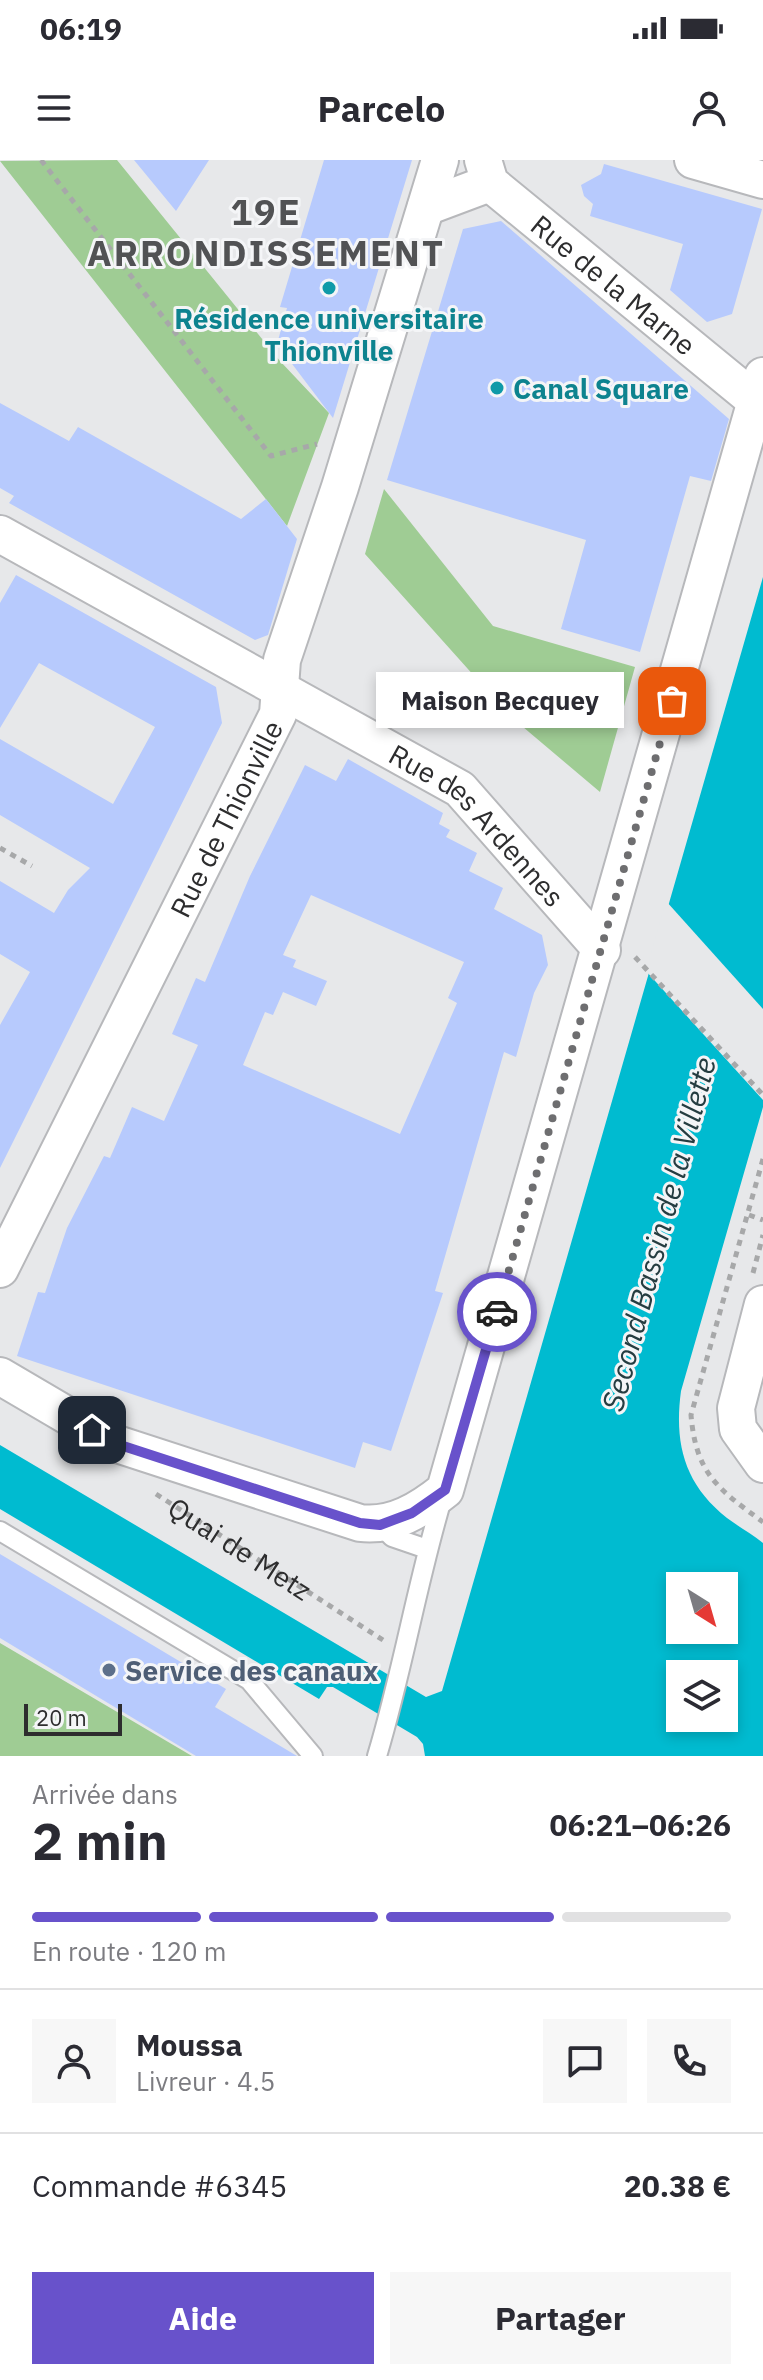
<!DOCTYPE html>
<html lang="fr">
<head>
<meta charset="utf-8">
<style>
	body { margin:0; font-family:"IBM Plex Sans",sans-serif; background:#f7f7f7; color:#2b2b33; height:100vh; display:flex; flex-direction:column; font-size:30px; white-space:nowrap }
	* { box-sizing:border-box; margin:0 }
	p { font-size:26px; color:#7c7c81 }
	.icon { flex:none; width:44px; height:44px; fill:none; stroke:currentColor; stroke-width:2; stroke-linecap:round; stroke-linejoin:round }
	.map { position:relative; height:1596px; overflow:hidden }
	.sheet { display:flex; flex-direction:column; background:#fff; flex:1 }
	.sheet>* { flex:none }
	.needle { width:52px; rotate:143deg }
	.tools { position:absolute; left:666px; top:1412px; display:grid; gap:16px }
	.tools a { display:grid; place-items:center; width:72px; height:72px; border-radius:0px; background:#fff; box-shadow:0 4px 12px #0003; font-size:40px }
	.scale { position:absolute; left:24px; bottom:20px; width:98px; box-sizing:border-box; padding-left:8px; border:4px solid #2d2d2e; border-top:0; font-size:22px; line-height:28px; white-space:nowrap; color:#2d2d2e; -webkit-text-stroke:6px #f4f5f7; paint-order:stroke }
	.pin { position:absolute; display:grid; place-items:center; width:68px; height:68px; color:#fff; margin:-34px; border-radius:16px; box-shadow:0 4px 12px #0006 }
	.courier { position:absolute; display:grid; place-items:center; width:80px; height:80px; margin:-40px; border:6px solid #6852cb; border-radius:50%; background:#fff; color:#222; box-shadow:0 2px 10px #0007 }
	.bubble { position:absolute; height:56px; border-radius:0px; background:#fff; box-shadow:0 4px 12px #0003; font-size:26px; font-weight:700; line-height:56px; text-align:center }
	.head em { font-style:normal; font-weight:700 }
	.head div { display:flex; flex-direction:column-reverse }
	.head { display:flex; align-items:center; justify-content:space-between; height:136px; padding:0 32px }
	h1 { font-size:52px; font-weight:700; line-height:60px }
	.bar { display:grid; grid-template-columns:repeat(4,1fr); gap:12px 8px; align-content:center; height:96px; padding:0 32px }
	.bar i { height:10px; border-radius:6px; background:#e1e1e2 }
	.bar .active { background:#6852cb }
	.bar p { grid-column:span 4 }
	.line { display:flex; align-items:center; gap:20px; padding:0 32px; border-top:2px solid #e1e1e2 }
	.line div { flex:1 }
	.round { display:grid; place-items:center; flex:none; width:84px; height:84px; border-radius:0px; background:#f7f7f7 }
	.button { display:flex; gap:16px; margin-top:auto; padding:16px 32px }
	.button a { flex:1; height:92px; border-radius:0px; background:#6852cb; color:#fff; font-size:32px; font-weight:700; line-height:92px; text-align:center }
	.button a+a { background:#f7f7f7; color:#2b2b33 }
	.status { display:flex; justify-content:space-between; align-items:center; height:56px; padding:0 40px; background:#fff; direction:ltr }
	.status svg { height:22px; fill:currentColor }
	header { display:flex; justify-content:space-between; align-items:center; height:104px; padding:0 32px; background:#fff; font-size:36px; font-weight:700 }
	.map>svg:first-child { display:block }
	.green { fill:#9fcc94 }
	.water { fill:#00bbd0; fill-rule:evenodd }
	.pier { fill:#e7e8ea }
	.building { fill:#b7cafd; fill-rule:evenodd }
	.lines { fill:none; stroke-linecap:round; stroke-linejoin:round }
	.service-casing { stroke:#b7b8bb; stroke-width:22 }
	.minor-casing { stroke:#b7b8bb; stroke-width:40 }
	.path { stroke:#a7a8a9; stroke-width:5; stroke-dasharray:6 6; stroke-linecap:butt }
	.service { stroke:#fff; stroke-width:18 }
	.minor { stroke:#fff; stroke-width:36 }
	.done { stroke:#6e6e70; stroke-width:8; stroke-dasharray:0 14.4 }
	.route { stroke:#6852cb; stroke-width:10 }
	.culture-dot { fill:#0f9aa8; stroke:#f4f5f7; stroke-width:3 }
	.service-dot { fill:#5c6f8a; stroke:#f4f5f7; stroke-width:3 }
	.labels { text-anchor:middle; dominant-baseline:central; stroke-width:6; stroke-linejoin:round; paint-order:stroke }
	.street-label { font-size:28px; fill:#2d2d2e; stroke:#f4f5f7 }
	.culture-label { font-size:28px; font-weight:bold; fill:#0d838f; stroke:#f4f5f7 }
	.service-label { font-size:28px; font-weight:bold; fill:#4e5e75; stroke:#f4f5f7; text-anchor:start }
	.water-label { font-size:30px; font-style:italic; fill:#253d41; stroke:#f4f5f7 }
	.district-label { font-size:36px; font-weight:bold; letter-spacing:2px; fill:#515254; stroke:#f4f5f7 }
</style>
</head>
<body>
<div class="status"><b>06:19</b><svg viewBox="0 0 49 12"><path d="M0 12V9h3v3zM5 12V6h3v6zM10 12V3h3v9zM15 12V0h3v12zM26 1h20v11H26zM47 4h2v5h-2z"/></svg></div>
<header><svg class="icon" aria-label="menu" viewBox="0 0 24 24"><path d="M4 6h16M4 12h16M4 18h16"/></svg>Parcelo<svg class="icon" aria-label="person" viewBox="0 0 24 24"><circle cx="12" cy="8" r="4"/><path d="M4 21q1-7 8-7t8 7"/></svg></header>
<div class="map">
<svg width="763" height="1596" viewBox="0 0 763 1596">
	<rect width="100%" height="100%" fill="#e7e8ea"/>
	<path class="green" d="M117 0 280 201 329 253 287 366 0 1Z
		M384 329 493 466 635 507 600 632 510 556 365 394Z
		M0 1483 192 1596H0Z"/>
	<path class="water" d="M763 417V947L681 1231C674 1283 684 1324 727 1358 739 1367 752 1374 763 1383V1596H425L423 1584 417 1577 333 1527H327L319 1539 0 1349V1285L426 1537 442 1531ZM680 1426H724V1470H680ZM680 1514H724V1558H680Z"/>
	<path class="pier" d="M666 741 763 849V940L646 811Z"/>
	<path class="building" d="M134 0H209L176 51Z
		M324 0H412L333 258 277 184 287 148 280 147Z
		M604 4 762 49 732 154 707 162 670 130 683 84 590 56 593 44 584 36 581 25 601 14Z
		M501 61 729 259 711 321 690 316 640 492 561 469 586 380 387 320 463 69Z
		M0 243 69 281 78 267 241 359 266 339 297 379 268 475 255 480 9 343 14 336 0 328Z
		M16 415 216 527 222 563 0 1008V865L30 812 0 794V721L54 753 68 730 90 708 0 655V579L113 644 155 567 39 503 0 568V443Z
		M348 599 443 653 439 664 450 670 446 677 477 693 469 711 503 728 494 749 542 775 548 805 534 833 516 897 504 892 435 1131 443 1133 391 1291 363 1282 355 1308 17 1196 38 1132 45 1133 67 1068 104 996 110 998 132 947 164 961 198 885 172 874 196 818 205 822 250 716 305 605 336 621ZM311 735 464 802 448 838 457 843 400 974 243 905 265 852 273 855 283 832 316 846 327 821 293 807 296 800 283 795Z
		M0 1394 226 1529 215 1547 297 1596H196L0 1478Z"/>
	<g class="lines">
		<g class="service-casing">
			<path id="service" d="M380 1365 392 1377 427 1389
				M0 1371 249 1520 313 1596
				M377 1596C403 1510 417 1422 443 1336"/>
		</g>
		<g class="minor-casing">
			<g id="minor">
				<path id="s2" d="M483 0 490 23 756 241"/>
				<path d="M693 0 763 20"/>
				<path d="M426 47 490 23"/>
				<path id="s3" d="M0 374 460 629 602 790"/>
				<path id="s4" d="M0 1109 278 554 282 500 340 327 440 0"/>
				<path d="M763 1144 736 1248 738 1269 763 1304"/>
				<path d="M0 1216 114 1283 360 1363C393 1367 420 1350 445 1330L763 216"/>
			</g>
		</g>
		<g class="path">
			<path d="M41 0 271 296 317 284"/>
			<path d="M0 688 32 706"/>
			<path d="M635 797 763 935"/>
			<path d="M763 999 691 1255C696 1314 718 1329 763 1362"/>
			<path d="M749 1055 763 1060"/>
			<path d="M753 1113 763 1075"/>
			<path id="s1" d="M156 1334 383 1480"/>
		</g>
		<use href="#service" class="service"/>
		<use href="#minor" class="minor"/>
	</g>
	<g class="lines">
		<path class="done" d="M497 1152 672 541"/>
		<path class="route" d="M92 1270 114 1283 360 1363 380 1365 412 1353 445 1330 497 1152"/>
	</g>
	<g class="culture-dot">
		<circle cx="329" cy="128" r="8"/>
		<circle cx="497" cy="228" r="8"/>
	</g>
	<circle class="service-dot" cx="109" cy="1510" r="8"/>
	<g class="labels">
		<g class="street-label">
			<text stroke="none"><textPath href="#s2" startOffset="184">Rue de la Marne</textPath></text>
			<text stroke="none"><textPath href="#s4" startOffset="504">Rue de Thionville</textPath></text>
			<text stroke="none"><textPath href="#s3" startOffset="562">Rue des Ardennes</textPath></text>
			<text stroke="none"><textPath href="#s1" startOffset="100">Quai de Metz</textPath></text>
		</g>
		<g class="culture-label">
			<text x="329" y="158">Résidence universitaire<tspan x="329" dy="32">Thionville</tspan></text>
			<text x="513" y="228" text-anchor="start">Canal Square</text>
		</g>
		<g class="service-label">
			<text x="125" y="1510">Service des canaux</text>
		</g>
		<g class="water-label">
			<text transform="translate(658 1074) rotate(-75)">Second Bassin de la Villette</text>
		</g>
		<g class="district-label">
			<text x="266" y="51">19E<tspan x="266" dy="41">ARRONDISSEMENT</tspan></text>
		</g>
	</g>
</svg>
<div class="tools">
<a><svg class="needle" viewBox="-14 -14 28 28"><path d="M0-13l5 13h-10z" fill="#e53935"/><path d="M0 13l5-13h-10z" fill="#7c7c81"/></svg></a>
<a><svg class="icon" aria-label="layers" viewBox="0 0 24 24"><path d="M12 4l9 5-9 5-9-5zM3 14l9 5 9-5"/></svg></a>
</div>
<div class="scale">20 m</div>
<div class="pin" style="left:672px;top:541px;background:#ea580c"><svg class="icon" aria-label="bag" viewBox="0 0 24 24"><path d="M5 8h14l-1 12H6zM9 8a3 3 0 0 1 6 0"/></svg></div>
<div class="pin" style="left:92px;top:1270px;background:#1f2937"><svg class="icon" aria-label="home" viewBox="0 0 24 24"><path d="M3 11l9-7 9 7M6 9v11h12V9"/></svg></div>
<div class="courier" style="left:497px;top:1152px"><svg class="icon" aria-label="car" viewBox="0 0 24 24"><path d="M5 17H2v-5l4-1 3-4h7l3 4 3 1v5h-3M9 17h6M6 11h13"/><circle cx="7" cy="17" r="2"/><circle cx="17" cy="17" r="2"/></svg></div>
<div class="bubble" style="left:376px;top:512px;width:248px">Maison Becquey</div>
</div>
<section class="sheet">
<div class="head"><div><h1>2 min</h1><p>Arrivée dans</p></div><em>06:21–06:26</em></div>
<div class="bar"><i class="active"></i><i class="active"></i><i class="active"></i><i></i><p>En route · 120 m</p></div>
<div class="line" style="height:144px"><a class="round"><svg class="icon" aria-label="person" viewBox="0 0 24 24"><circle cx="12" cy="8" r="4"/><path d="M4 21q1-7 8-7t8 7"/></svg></a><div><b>Moussa</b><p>Livreur · 4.5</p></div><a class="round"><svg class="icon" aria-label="chat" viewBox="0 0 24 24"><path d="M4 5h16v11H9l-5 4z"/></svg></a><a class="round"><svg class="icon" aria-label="phone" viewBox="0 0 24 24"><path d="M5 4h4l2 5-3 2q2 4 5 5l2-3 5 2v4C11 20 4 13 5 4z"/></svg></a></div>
<div class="line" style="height:104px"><div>Commande #6345</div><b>20.38 €</b></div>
<div class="button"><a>Aide</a><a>Partager</a></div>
</section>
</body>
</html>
